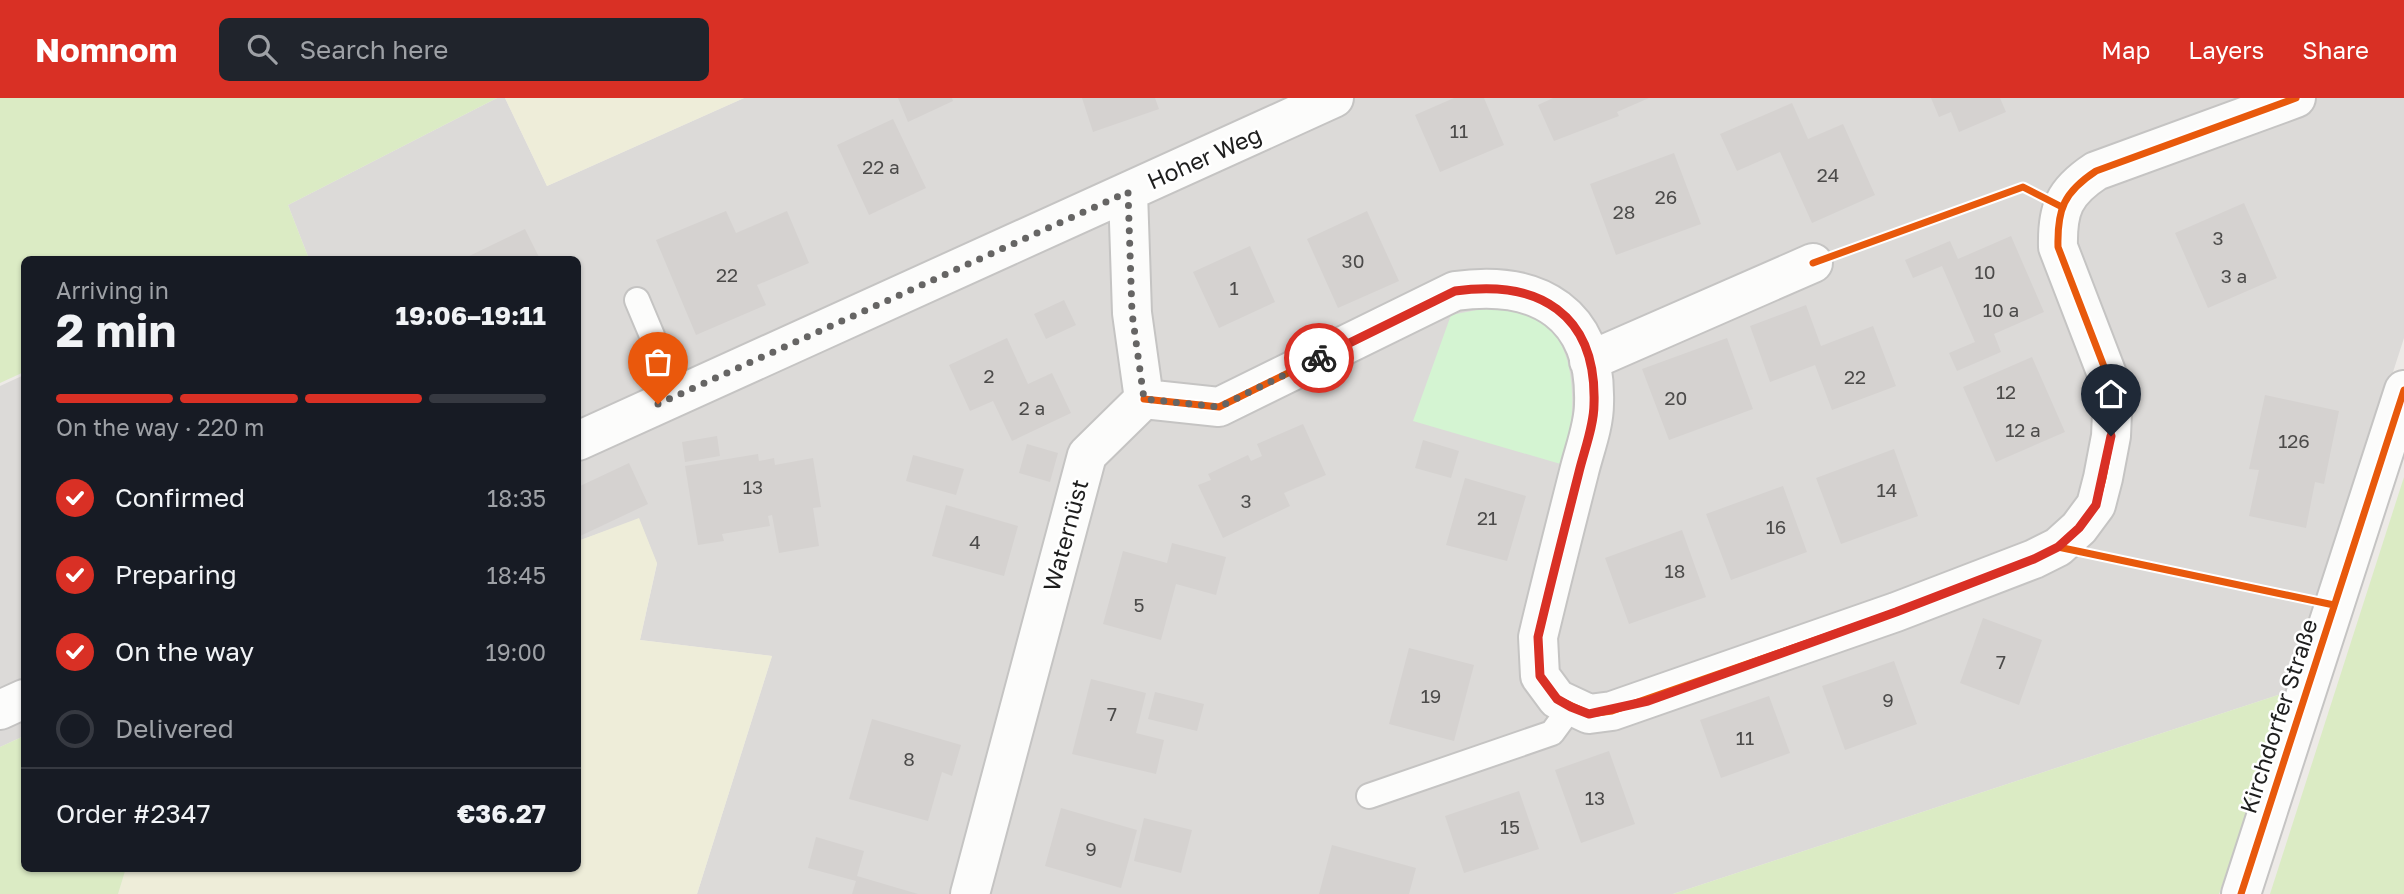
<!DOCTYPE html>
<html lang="en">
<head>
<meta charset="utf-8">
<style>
	body { margin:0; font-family:"Golos Text",sans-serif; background:#20242c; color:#f1f3f6; height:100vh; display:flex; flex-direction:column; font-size:26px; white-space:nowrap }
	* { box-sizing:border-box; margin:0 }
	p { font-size:23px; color:#9ea1a6 }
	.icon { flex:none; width:38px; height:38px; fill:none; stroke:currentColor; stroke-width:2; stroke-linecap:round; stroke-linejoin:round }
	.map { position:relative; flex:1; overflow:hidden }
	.panel { position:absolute; left:21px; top:158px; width:560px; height:616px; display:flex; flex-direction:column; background:#171b24; border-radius:10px; box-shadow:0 2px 5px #0004 }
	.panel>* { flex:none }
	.pin { position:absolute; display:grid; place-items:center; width:60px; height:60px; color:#fff; margin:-72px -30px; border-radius:50% 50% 50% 0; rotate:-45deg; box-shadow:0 0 7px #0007 }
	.pin .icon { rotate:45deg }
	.courier { position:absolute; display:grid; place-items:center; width:70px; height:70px; margin:-35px; border:5px solid #d93025; border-radius:50%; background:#fff; color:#222; box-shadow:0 2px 9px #0007 }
	.head em { font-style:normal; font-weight:700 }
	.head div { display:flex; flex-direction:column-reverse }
	.head { display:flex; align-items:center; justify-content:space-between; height:119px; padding:0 35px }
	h1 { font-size:46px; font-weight:700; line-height:52px }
	.bar { display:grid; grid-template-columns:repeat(4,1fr); gap:10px 7px; align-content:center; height:84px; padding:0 35px }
	.bar i { height:9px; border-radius:5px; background:#363941 }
	.bar .selected { background:#d93025 }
	.bar p { grid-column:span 4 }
	.line { display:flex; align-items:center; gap:18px; padding:0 35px; border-top:2px solid #363941 }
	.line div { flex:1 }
	ol { padding:0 35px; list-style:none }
	li { display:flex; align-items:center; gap:21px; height:77px }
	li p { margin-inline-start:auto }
	li .icon { padding:7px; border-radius:50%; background:#d93025; color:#fff; stroke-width:4 }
	li:last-child { color:#9ea1a6 }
	li i { width:38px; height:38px; border:4px solid #363941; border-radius:50% }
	header { display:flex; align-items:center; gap:42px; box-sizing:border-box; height:98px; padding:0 35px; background:#d93025; color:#fff }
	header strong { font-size:33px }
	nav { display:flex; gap:38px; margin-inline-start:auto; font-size:24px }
	.search { width:490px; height:63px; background:#20242c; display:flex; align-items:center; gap:18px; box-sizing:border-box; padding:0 24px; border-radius:10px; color:#9ea1a6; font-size:26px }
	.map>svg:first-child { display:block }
	.residential { fill:#dcdad8 }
	.farmland { fill:#eeedd9 }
	.grass { fill:#dbebc4 }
	.park { fill:#d4f4d2 }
	.building { fill:#d5d2d0 }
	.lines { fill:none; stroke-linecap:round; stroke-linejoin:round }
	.service-casing { stroke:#c5c4c3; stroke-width:28 }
	.minor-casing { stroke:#c5c4c3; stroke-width:42 }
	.tertiary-casing { stroke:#c5c4c3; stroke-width:42 }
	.service { stroke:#fcfcfb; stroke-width:24 }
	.minor { stroke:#fcfcfb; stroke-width:38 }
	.tertiary { stroke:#fcfcfb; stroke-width:38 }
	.cycleway-casing { stroke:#fff; stroke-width:11 }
	.cycleway { stroke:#e8590c; stroke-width:7 }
	.done { stroke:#666564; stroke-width:7; stroke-dasharray:0 12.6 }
	.route { stroke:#d93025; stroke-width:9 }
	.labels { text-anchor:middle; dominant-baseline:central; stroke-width:5; stroke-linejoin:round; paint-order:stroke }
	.number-label { font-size:19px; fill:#4c4b4a }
	.street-label { font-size:23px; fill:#1e1e1e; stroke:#fff }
</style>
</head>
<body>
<header>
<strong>Nomnom</strong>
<div class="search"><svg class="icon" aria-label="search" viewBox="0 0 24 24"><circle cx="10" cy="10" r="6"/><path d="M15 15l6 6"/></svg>Search here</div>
<nav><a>Map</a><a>Layers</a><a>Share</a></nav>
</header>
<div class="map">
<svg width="2404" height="796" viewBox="0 0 2404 796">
	<rect width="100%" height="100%" fill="#edeae7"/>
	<path class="residential" d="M497 0H505L547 88 744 0H2404V240L2290 593 1673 796H697L772 558 640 542 657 466 639 421 578 443V161H309L288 107Z
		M24 277V638L0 649V288Z"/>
	<path class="farmland" d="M505 0H744L547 88Z
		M639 420 657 465 640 542 772 558 697 796H118L126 770H578V443Z"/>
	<path class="grass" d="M0 0H497L288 107 309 161H24V274L0 285Z
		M2404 379V796H2270Z
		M2290 593 2219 796H1673Z
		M24 638V770H126L118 796H0V649Z"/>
	<path class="park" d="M1487 210C1505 211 1523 211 1539 221 1583 250 1574 325 1564 367L1413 323 1451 217Z"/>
	<path class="building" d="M898 0H952L953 3 908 24Z
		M1082 0H1155L1159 11 1093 34Z
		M1454 0H1484L1504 47 1440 74 1415 17Z
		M1553 0H1649L1617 14 1619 18 1554 43 1538 7Z
		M1931 0H2000L2006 14 1959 34 1951 14 1939 19Z
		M1792 5 1808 41 1843 26 1875 97 1812 125 1780 54 1737 73 1720 36Z
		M893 21 926 90 869 117 837 47Z
		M1674 55 1701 126 1616 157 1590 86Z
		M2244 105 2277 180 2208 210 2175 135Z
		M726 113 736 135 787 113 809 165 757 187 766 207 696 237 656 142Z
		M1367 113 1399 183 1338 210 1307 141Z
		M525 131 540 161H463Z
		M2011 138 2044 214 1994 236 2001 254 1957 273 1949 255 1975 244 1942 168 1913 180 1905 162 1950 143 1958 161Z
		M1250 148 1275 204 1219 230 1193 174Z
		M1064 202 1076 227 1046 241 1034 216Z
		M1806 207 1821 248 1873 228 1896 288 1832 312 1815 267 1770 284 1750 228Z
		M1007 240 1028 286 1052 275 1071 315 1012 343 993 303 970 313 949 267Z
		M1727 240 1753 311 1669 342 1642 271Z
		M2032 259 2065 334 1996 364 1963 289Z
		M2265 297 2339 313 2324 386 2315 384 2306 430 2249 418 2259 372 2249 371Z
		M1303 326 1326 377 1284 395 1290 408 1223 440 1198 387 1211 382 1208 376 1248 357 1251 363 1262 358 1257 346Z
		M717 338 720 358 685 364 682 344Z
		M1423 342 1459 353 1451 380 1415 370Z
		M1027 346 1058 355 1050 384 1019 375Z
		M1894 351 1918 418 1841 446 1816 380Z
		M758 356 759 363 774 360 775 367 813 360 821 409 813 410 819 448 779 455 772 417 768 418 770 428 722 436 724 443 698 447 685 368Z
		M913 357 964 371 956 397 906 383Z
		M629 365 648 406 578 439V389Z
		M1465 380 1526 398 1507 463 1446 447Z
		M1783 388 1807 454 1731 482 1706 416Z
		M946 407 1018 428 1004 478 932 458Z
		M1682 432 1706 499 1629 526 1605 460Z
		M1172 445 1226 459 1216 497 1176 486 1161 542 1103 526 1123 453 1167 465Z
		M1983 520 2042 542 2019 607 1960 585Z
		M1409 550 1474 567 1454 643 1389 626Z
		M1894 563 1917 626 1845 652 1822 588Z
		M1091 581 1146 595 1136 635 1164 642 1156 676 1072 656Z
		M1155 594 1204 606 1197 633 1148 621Z
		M1769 598 1790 655 1721 680 1700 622Z
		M872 621 961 647 952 678 942 674 928 723 849 701Z
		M1609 653 1635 726 1581 745 1555 672Z
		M1519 693 1539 751 1464 775 1445 718Z
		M1061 710 1137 732 1121 790 1045 768Z
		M1144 720 1192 732 1181 775 1134 763Z
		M816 739 864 753 857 778 918 796H852L856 783 808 770Z
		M1332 747 1416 770 1409 796H1319Z"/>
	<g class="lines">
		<g class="service-casing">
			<path id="service" d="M637 202 677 297
				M1369 698 1552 635 1571 609"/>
		</g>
		<g class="minor-casing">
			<path id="minor" d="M1128 94 1132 215 1144 301
				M1589 263 1813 165
				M1144 301 1219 309 1455 193C1539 181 1597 216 1594 306 1594 328 1584 353 1579 374 1565 429 1551 484 1538 539L1540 578 1557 601 1589 616 1612 613 1896 514 2034 461 2058 449 2079 430 2096 407 2103 380 2111 338 2113 292 2058 149C2057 111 2064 94 2096 73L2296 0
				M578 343 1334 0
				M0 612 24 601
				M970 796 1087 357 1144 301"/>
		</g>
		<g class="tertiary-casing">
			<path id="tertiary" d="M2241 796 2404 292"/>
		</g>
		<use href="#service" class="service"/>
		<use href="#minor" class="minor"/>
		<use href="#tertiary" class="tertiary"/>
		<g class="cycleway-casing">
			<path id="cycleway" d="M1813 165 2023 89 2062 109
				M1144 301 1219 309 1455 193C1539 181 1597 216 1594 306 1594 328 1584 353 1579 374 1565 429 1551 484 1538 539L1540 578 1557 601 1589 616 1612 613 1896 514 2034 461 2058 449 2079 430 2096 407 2103 380 2111 338 2113 292 2058 149C2057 111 2064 94 2096 73L2296 0
				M2058 449 2334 507
				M2241 796 2404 292"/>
		</g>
		<use href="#cycleway" class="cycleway"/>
	</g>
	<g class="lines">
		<path class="done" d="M658 306 1128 94 1132 215 1144 301 1219 309 1319 260"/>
		<path class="route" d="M1319 260 1455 193C1539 181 1597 216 1594 306 1594 328 1584 353 1579 374 1565 429 1551 484 1538 539L1540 578 1557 601 1571 609 1589 616 1648 603 1896 514 2034 461 2058 449 2079 430 2096 407 2111 338"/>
	</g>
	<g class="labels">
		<g class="number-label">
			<text x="1459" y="32">11</text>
			<text x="881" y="68">22 a</text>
			<text x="1828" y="76">24</text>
			<text x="1666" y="98">26</text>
			<text x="1624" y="113">28</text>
			<text x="2218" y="139">3</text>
			<text x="1353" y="162">30</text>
			<text x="1985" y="173">10</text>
			<text x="727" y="176">22</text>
			<text x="2234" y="177">3 a</text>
			<text x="1234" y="189">1</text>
			<text x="2001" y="211">10 a</text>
			<text x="989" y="277">2</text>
			<text x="1855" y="278">22</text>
			<text x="2006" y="293">12</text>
			<text x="1676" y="299">20</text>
			<text x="1032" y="309">2 a</text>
			<text x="2023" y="331">12 a</text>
			<text x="2294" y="342">126</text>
			<text x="753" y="388">13</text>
			<text x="1887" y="391">14</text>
			<text x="1246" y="402">3</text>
			<text x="1487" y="419">21</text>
			<text x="1776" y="428">16</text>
			<text x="975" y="443">4</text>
			<text x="1675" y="472">18</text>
			<text x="1139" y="506">5</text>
			<text x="2001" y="563">7</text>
			<text x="1431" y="597">19</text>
			<text x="1888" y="601">9</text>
			<text x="1112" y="615">7</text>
			<text x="1745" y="639">11</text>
			<text x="909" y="660">8</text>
			<text x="1595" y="699">13</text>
			<text x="1510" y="728">15</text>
			<text x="1091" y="750">9</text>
		</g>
		<g class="street-label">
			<text transform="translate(1204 59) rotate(-24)">Hoher Weg</text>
			<text transform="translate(1065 437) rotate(-75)">Waternüst</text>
			<text transform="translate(2278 618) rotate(-72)">Kirchdorfer Straße</text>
		</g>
	</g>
</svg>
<div class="pin" style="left:658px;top:306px;background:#ea580c"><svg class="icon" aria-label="bag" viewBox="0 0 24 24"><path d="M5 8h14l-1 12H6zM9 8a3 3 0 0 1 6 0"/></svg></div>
<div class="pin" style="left:2111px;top:338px;background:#1f2937"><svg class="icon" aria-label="home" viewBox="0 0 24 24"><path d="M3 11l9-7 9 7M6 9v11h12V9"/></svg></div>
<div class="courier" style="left:1319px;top:260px"><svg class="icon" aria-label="bike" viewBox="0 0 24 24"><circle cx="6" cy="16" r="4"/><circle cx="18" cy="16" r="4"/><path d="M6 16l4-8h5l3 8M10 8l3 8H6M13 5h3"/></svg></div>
<section class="panel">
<div class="head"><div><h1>2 min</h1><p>Arriving in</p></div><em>19:06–19:11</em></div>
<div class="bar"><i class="selected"></i><i class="selected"></i><i class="selected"></i><i></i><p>On the way · 220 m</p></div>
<ol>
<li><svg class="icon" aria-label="check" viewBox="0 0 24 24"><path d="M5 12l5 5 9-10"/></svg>Confirmed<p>18:35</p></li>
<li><svg class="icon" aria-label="check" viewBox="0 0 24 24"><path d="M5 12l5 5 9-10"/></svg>Preparing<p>18:45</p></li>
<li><svg class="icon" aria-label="check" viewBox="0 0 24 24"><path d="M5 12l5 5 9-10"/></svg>On the way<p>19:00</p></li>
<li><i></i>Delivered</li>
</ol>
<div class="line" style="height:91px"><div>Order #2347</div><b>€36.27</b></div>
</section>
</div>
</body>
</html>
